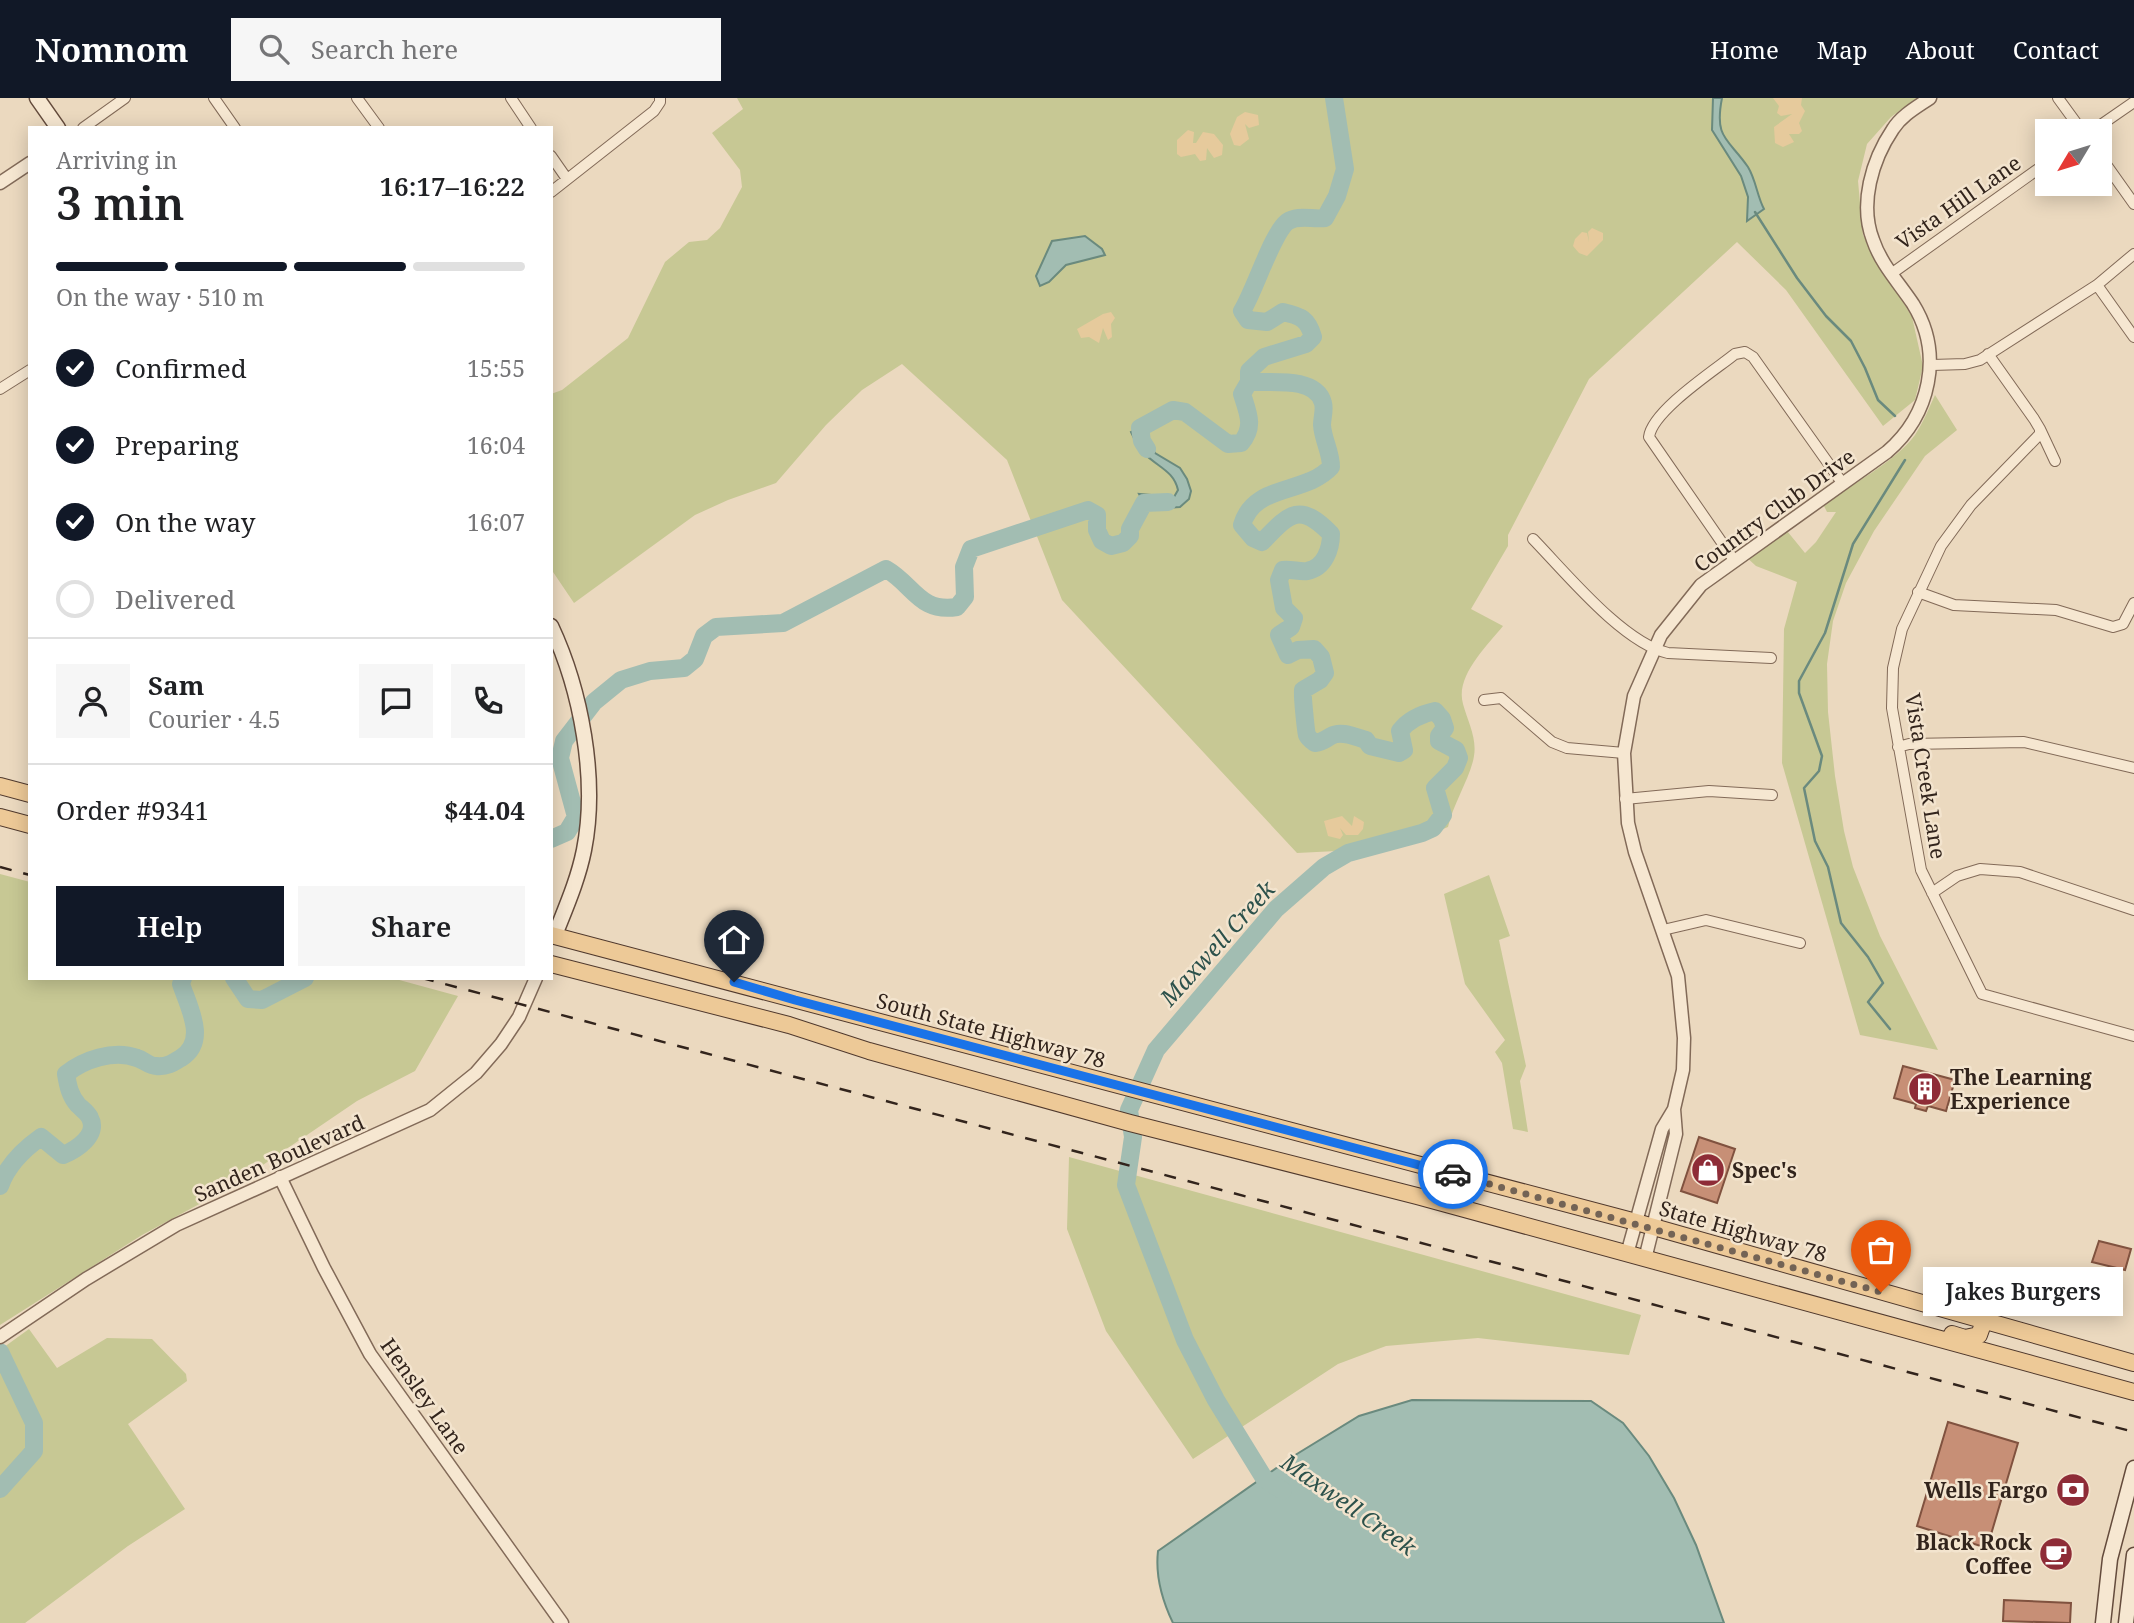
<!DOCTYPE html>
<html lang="en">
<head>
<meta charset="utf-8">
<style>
	body { margin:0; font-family:"Noto Serif",serif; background:#f6f6f6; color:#202124; height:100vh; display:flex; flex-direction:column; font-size:26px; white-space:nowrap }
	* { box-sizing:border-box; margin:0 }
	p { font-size:23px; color:#757577 }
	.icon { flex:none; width:38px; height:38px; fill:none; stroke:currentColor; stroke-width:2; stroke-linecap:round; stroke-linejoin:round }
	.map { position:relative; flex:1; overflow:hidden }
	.sheet { position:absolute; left:28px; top:28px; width:525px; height:854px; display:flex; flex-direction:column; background:#fff; border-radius:0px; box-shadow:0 4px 18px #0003 }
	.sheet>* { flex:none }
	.needle { width:46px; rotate:232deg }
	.controls { position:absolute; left:2035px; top:21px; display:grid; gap:14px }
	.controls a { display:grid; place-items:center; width:77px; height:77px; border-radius:0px; background:#fff; box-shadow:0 4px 18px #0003; font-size:35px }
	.pin { position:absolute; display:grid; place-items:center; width:60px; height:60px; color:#fff; margin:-72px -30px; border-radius:50% 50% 50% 0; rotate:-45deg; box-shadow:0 0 7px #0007 }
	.pin .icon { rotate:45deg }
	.courier { position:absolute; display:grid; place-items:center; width:70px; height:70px; margin:-35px; border:5px solid #1a73e8; border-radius:50%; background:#fff; color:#222; box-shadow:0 2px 9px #0007 }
	.bubble { position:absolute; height:49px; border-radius:0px; background:#fff; box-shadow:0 4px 18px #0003; font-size:23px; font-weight:600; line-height:49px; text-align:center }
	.summary em { font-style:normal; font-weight:600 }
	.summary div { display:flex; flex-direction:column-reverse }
	.summary { display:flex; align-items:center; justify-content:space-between; height:119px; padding:0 28px }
	h1 { font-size:46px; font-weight:600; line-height:52px }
	.bar { display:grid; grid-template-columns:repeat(4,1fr); gap:10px 7px; align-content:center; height:84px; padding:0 28px }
	.bar i { height:9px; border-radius:5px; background:#e0e0e0 }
	.bar .on { background:#111827 }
	.bar p { grid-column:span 4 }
	.line { display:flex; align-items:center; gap:18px; padding:0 28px; border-top:2px solid #e0e0e0 }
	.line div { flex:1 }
	.round { display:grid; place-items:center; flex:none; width:74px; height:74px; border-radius:0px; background:#f6f6f6 }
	ol { padding:0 28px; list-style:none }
	li { display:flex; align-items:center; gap:21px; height:77px }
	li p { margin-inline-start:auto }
	li .icon { padding:7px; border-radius:50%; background:#111827; color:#fff; stroke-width:4 }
	li:last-child { color:#757577 }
	li i { width:38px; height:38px; border:4px solid #e0e0e0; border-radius:50% }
	.cta { display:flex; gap:14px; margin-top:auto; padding:14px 28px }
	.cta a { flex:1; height:80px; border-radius:0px; background:#111827; color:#fff; font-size:28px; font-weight:600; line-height:80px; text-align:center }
	.cta a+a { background:#f6f6f6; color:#202124 }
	header { display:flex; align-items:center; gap:42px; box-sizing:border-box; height:98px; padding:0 35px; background:#111827; color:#fff }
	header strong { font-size:33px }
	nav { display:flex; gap:38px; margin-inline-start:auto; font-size:24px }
	.search { width:490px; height:63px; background:#f6f6f6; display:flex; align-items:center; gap:18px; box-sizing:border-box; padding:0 24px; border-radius:0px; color:#757577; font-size:26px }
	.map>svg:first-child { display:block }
	.green { fill:#c7c894 }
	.sand { fill:#e6ca9c }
	.water { fill:#a2bdb2; stroke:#6a8a7e; stroke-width:2 }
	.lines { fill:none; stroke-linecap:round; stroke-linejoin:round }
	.stream { stroke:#6a8a7e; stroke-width:2.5 }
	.river { stroke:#a2bdb2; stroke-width:18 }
	.building { fill:#c78f76; stroke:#80523f; stroke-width:2 }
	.minor-casing { stroke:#826a58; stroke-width:12 }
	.tertiary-casing { stroke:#826a58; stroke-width:15 }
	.secondary-casing { stroke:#644b3c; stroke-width:17 }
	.primary-casing { stroke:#50392d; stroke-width:18 }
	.minor { stroke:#f6e7d1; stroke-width:10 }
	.tertiary { stroke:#f6e7d1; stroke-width:12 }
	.secondary { stroke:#f6e7d1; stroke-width:14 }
	.primary { stroke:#edc997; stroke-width:16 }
	.rail { stroke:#32241c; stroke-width:2.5; stroke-dasharray:12 12; stroke-linecap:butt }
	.done { stroke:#736355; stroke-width:7; stroke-dasharray:0 12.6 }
	.route { stroke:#1a73e8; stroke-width:9 }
	.labels { text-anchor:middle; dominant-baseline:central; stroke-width:5; stroke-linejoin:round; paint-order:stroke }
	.street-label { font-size:21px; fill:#32241c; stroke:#f3e4ce }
	.poi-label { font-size:21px; font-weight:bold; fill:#32241c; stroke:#f3e4ce; text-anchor:start }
	.water-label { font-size:23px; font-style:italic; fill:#2c514b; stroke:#f3e4ce }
</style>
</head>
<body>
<header>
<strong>Nomnom</strong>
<div class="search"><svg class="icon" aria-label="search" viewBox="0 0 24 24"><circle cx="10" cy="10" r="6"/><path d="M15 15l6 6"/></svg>Search here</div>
<nav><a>Home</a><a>Map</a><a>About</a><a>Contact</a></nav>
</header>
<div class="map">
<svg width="2134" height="1525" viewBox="0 0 2134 1525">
	<rect width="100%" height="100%" fill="#ebd9bf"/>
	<path class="green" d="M737 0H1917L1891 19 1867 46 1858 83 1863 137 1912 219 1923 268 1915 302 1883 328 1786 192 1737 144 1589 281 1508 437V448L1471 511 1503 528C1487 548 1455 578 1463 606 1468 624 1477 640 1474 658 1471 678 1453 706 1448 729L1396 750 1297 755 1062 502 1007 362 902 266 862 292 826 327 776 385 728 402 695 417 574 505 551 471V296L562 292 628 240 665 164 689 144 707 142 720 130 742 89 740 72 712 35 743 11Z
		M1935 297 1957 332 1925 358 1874 433 1846 485 1833 523 1827 566 1828 614 1835 678 1844 733 1853 769 1880 838 1938 952 1860 937 1782 665 1784 531 1797 484 1756 468 1743 456 1783 428 1805 455 1816 444 1836 414H1827L1824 408C1852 385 1894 365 1915 337 1923 325 1929 310 1935 297Z
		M0 776 30 784V880H392L458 898 415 973 357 1003 229 1090 142 1137 0 1227Z
		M1489 777 1510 838 1499 842 1526 968 1520 983 1528 1034 1513 1031 1502 965 1495 954 1505 942 1465 886 1444 796Z
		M1069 1059 1641 1217 1629 1257 1478 1240 1386 1248 1338 1266 1193 1361 1106 1233 1067 1131Z
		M29 1231 57 1270 107 1240 152 1241 186 1276 187 1283 128 1326 185 1411 128 1448 25 1525H0V1252Z"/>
	<path class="sand" d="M1773 0H1802L1801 7 1805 13 1799 25 1802 33 1799 36H1789L1794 44 1783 49 1775 45 1774 29 1792 16 1781 18 1777 15 1779 8Z
		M1245 14 1258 17 1259 27 1249 30 1245 26 1249 41 1240 48 1234 47 1230 36 1237 19Z
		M1188 32 1194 34 1193 45H1196L1203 34 1214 36 1223 47 1222 57 1214 60 1207 50 1206 62 1200 63 1195 56 1181 59 1177 56V42Z
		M1592 130 1603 135V142L1587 158 1579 155 1573 148 1575 141 1582 134 1587 135 1589 144 1588 134Z
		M1111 214 1115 220 1111 226 1112 239 1108 242 1103 230 1099 245 1089 239 1081 240 1077 231 1103 216Z
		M1342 718 1352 728 1354 718 1364 724 1363 731 1358 737H1346L1340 730 1343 737 1340 741 1328 738 1324 723Z"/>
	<path class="water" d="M1713 0H1722C1714 41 1728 40 1748 69 1756 82 1757 98 1764 111L1747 123 1748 99 1741 78 1712 32Z
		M1085 138 1102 151 1105 157 1066 167 1049 184 1040 188 1036 178 1052 143Z
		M1140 330 1155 355 1180 370 1187 381 1191 393 1189 401 1180 409 1147 411 1139 396 1174 399 1178 392C1174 374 1160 370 1147 358 1140 351 1135 343 1131 334Z
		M1412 1302 1591 1303 1623 1325 1649 1358 1674 1400 1696 1447 1724 1525H1173C1162 1502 1155 1479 1158 1453L1292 1359 1359 1318Z"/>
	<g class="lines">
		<path class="stream" d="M1755 114 1797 180 1826 218 1851 243 1865 270 1878 302 1895 318
			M1890 931 1868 904 1883 885 1868 859 1841 825 1828 769 1815 743 1804 690 1819 673 1822 658 1799 595V583L1825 535 1853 446 1905 362"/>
		<path class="river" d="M1249 284C1270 285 1316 278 1323 305 1325 312 1322 320 1322 327 1323 342 1331 354 1331 369 1305 397 1254 385 1242 427L1253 440 1262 444C1289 416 1299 403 1331 436 1331 450 1325 470 1307 473 1300 474 1291 471 1283 472L1279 482 1284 510 1294 520 1291 529 1279 537 1288 557 1298 552 1314 551 1321 559 1325 575 1320 582 1303 592C1302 596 1306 634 1307 637 1309 641 1311 642 1315 645 1323 644 1324 642 1331 638 1341 632 1355 639 1366 642L1370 648 1399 655 1404 652 1400 633C1409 621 1421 616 1435 613L1442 621 1445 630 1439 638V643L1456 652 1459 660 1455 670 1435 690 1443 717 1433 730 1422 735 1348 755 1324 769 1276 811 1156 952 1129 1012 1133 1039 1126 1087 1185 1242 1216 1302 1264 1380 1283 1393
			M1147 351 1142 343 1140 330 1173 312 1185 314 1228 346 1241 345C1255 329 1248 315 1242 296L1249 284V273L1264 259 1306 246 1313 239C1308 221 1301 218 1283 214L1267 224 1248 222 1242 213C1255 192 1272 136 1287 124 1298 116 1313 122 1325 120L1337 98 1345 71 1334 0
			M551 741 567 734 576 719 560 660 564 643 594 604 621 582 650 573 684 570 695 561 704 538 716 529 783 525 886 471C914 487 919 515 957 509L965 499 964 469 971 451 1088 412 1097 417V432L1102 443 1111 448 1123 445 1130 438V431L1144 405 1168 404
			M234 880 248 901 262 902 305 880
			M0 1088C7 1068 24 1051 41 1039L63 1057C76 1052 99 1037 90 1020 88 1015 82 1011 78 1007 70 998 68 988 66 976 83 962 114 951 137 960 144 962 149 968 156 968 167 969 173 965 181 960 208 943 189 910 181 886L183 880
			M0 1254 34 1325V1353L0 1391"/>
	</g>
	<path class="building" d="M1903 968 1955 982 1946 1013 1928 1008 1926 1013 1915 1010 1916 1006 1894 1000Z
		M1699 1039 1735 1051 1717 1105 1681 1093Z
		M2099 1143 2131 1151 2125 1172 2092 1164Z
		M1948 1324 2018 1345 1987 1450 1917 1428Z
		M2004 1502 2071 1505 2070 1525 2003 1523Z"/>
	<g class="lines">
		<g class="minor-casing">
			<path id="minor" d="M214 0 235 30
				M357 0 379 30
				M511 0 531 30
				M2058 0 2082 33
				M83 30 125 0
				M2092 33 2134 4
				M551 58 567 81
				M2100 58 2134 106
				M551 94 654 13 660 4V0
				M1891 176 2048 64
				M2097 187 2134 239
				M1988 256 2034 321 2040 331V336L1971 407 1941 448 1902 531 1893 570 1892 610 1921 772 1982 896 2134 938
				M1932 267 1965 266 1980 262 2097 187 2134 156
				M0 291 30 272
				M2040 331 2055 363
				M1533 441C1566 475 1623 545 1668 555L1771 560
				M1734 462 1649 339C1652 313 1715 272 1735 256L1745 254 1753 259 1843 386
				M1918 494 1954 507 2056 512 2113 529 2123 526 2134 505
				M1484 602 1501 600 1552 644 1567 650 1624 655
				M1898 649 1909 646 2024 644 2134 670
				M1625 701 1709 693 1772 697
				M1932 795 1957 778 1980 771 2020 774 2134 812
				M1663 832 1706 822 1800 845"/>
		</g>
		<g class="tertiary-casing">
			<path id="tertiary" d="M0 85 30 65
				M280 1079 324 1170 370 1256 562 1525
				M1627 1156 1662 1031 1674 1011 1683 972 1684 940 1678 878 1635 754 1628 725 1624 655 1634 598 1661 537 1701 487 1887 354C1930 317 1944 256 1913 206 1899 185 1881 166 1873 142 1859 106 1872 62 1893 31 1902 17 1917 9 1930 0
				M1645 1161 1676 1036 1674 1011
				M0 1239 86 1181 176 1127 430 1012 476 975 501 946 519 919 536 880"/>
		</g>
		<g class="secondary-casing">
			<path id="secondary" d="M37 0 58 30
				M551 528C581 592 598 681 584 752 578 782 566 809 555 837
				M2103 1525 2110 1461 2134 1370
				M2126 1525 2134 1457"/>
		</g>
		<g class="primary-casing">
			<path id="primary" d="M0 688 30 696
				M0 719 30 727
				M551 837 1636 1124 2134 1265
				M551 866 789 927 869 953 1130 1025 1417 1098 2134 1294
				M1952 1236 1965 1240 1979 1237 1984 1223"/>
		</g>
		<use href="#minor" class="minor"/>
		<use href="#tertiary" class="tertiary"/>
		<use href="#secondary" class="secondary"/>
		<use href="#primary" class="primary"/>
		<path class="rail" d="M0 769 30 777
			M422 880 2134 1334"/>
	</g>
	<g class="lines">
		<path class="done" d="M1453 1076 1881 1194"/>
		<path class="route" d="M734 884 795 902 1453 1076"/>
	</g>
	<defs>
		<g id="building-disc" transform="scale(1.75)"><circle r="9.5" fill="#8e2c37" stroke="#f3e4ce"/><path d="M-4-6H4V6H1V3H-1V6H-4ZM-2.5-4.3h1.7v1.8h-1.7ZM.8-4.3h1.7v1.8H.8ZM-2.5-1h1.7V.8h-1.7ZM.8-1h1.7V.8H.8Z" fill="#fff"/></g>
		<g id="shop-disc" transform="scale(1.75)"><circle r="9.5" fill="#8e2c37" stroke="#f3e4ce"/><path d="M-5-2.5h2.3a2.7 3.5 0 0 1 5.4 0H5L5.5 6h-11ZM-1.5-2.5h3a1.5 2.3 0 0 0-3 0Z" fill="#fff"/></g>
		<g id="bank-disc" transform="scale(1.75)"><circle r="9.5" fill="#8e2c37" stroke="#f3e4ce"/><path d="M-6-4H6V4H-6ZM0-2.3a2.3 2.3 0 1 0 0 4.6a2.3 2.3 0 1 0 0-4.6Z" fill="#fff"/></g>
		<g id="cafe-disc" transform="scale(1.75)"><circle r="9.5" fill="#8e2c37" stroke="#f3e4ce"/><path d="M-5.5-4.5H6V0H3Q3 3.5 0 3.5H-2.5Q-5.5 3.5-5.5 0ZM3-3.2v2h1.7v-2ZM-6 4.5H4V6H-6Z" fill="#fff"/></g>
	</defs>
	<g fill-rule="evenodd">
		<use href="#building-disc" x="1925" y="991"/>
		<use href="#shop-disc" x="1708" y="1072"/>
		<use href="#bank-disc" x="2073" y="1392"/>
		<use href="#cafe-disc" x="2056" y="1456"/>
	</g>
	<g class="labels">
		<g class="street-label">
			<text transform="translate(1958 104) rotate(-35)">Vista Hill Lane</text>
			<text transform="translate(1774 412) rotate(-36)">Country Club Drive</text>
			<text transform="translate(1926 678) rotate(81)">Vista Creek Lane</text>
			<text transform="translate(991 932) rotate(15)">South State Highway 78</text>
			<text transform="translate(279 1060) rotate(-24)">Sanden Boulevard</text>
			<text transform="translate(1743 1133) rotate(16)">State Highway 78</text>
			<text transform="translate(425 1298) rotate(55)">Hensley Lane</text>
		</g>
		<g class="poi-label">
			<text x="1950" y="979">The Learning<tspan x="1950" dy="24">Experience</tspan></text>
			<text x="1732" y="1072">Spec's</text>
			<text x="2048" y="1392" text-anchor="end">Wells Fargo</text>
			<text x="2032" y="1444" text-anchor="end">Black Rock<tspan x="2032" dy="24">Coffee</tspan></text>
		</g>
		<g class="water-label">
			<text transform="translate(1217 845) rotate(-48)">Maxwell Creek</text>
			<text transform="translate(1349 1406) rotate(35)">Maxwell Creek</text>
		</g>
	</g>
</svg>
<div class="controls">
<a><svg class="needle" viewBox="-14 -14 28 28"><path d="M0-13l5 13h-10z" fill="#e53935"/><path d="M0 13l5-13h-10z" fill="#757577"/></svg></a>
</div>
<div class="pin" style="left:1881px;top:1194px;background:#ea580c"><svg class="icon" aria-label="bag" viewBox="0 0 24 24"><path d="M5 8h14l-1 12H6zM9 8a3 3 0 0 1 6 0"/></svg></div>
<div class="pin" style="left:734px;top:884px;background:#1f2937"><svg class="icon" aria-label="home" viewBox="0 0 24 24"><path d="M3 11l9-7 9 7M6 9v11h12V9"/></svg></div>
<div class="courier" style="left:1453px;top:1076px"><svg class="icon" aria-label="car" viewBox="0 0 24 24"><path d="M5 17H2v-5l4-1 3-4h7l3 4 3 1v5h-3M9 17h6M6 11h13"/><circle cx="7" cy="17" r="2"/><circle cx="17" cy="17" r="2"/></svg></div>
<div class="bubble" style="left:1923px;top:1169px;width:200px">Jakes Burgers</div>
<section class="sheet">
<div class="summary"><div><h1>3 min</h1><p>Arriving in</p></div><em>16:17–16:22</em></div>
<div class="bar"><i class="on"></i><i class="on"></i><i class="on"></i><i></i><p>On the way · 510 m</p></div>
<ol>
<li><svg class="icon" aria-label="check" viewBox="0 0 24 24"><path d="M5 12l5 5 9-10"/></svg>Confirmed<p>15:55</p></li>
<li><svg class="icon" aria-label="check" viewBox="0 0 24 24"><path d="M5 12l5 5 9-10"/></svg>Preparing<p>16:04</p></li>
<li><svg class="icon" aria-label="check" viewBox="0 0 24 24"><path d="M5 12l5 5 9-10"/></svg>On the way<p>16:07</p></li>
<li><i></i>Delivered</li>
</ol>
<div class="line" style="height:126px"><a class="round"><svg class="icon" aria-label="person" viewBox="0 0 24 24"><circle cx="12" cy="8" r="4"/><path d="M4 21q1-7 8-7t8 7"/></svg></a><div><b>Sam</b><p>Courier · 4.5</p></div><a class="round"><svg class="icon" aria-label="chat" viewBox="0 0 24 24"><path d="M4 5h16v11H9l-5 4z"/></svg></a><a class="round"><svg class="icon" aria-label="phone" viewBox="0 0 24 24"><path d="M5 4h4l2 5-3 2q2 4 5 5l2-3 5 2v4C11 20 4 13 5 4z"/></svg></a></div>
<div class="line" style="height:91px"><div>Order #9341</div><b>$44.04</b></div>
<div class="cta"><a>Help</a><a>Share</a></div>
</section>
</div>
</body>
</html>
